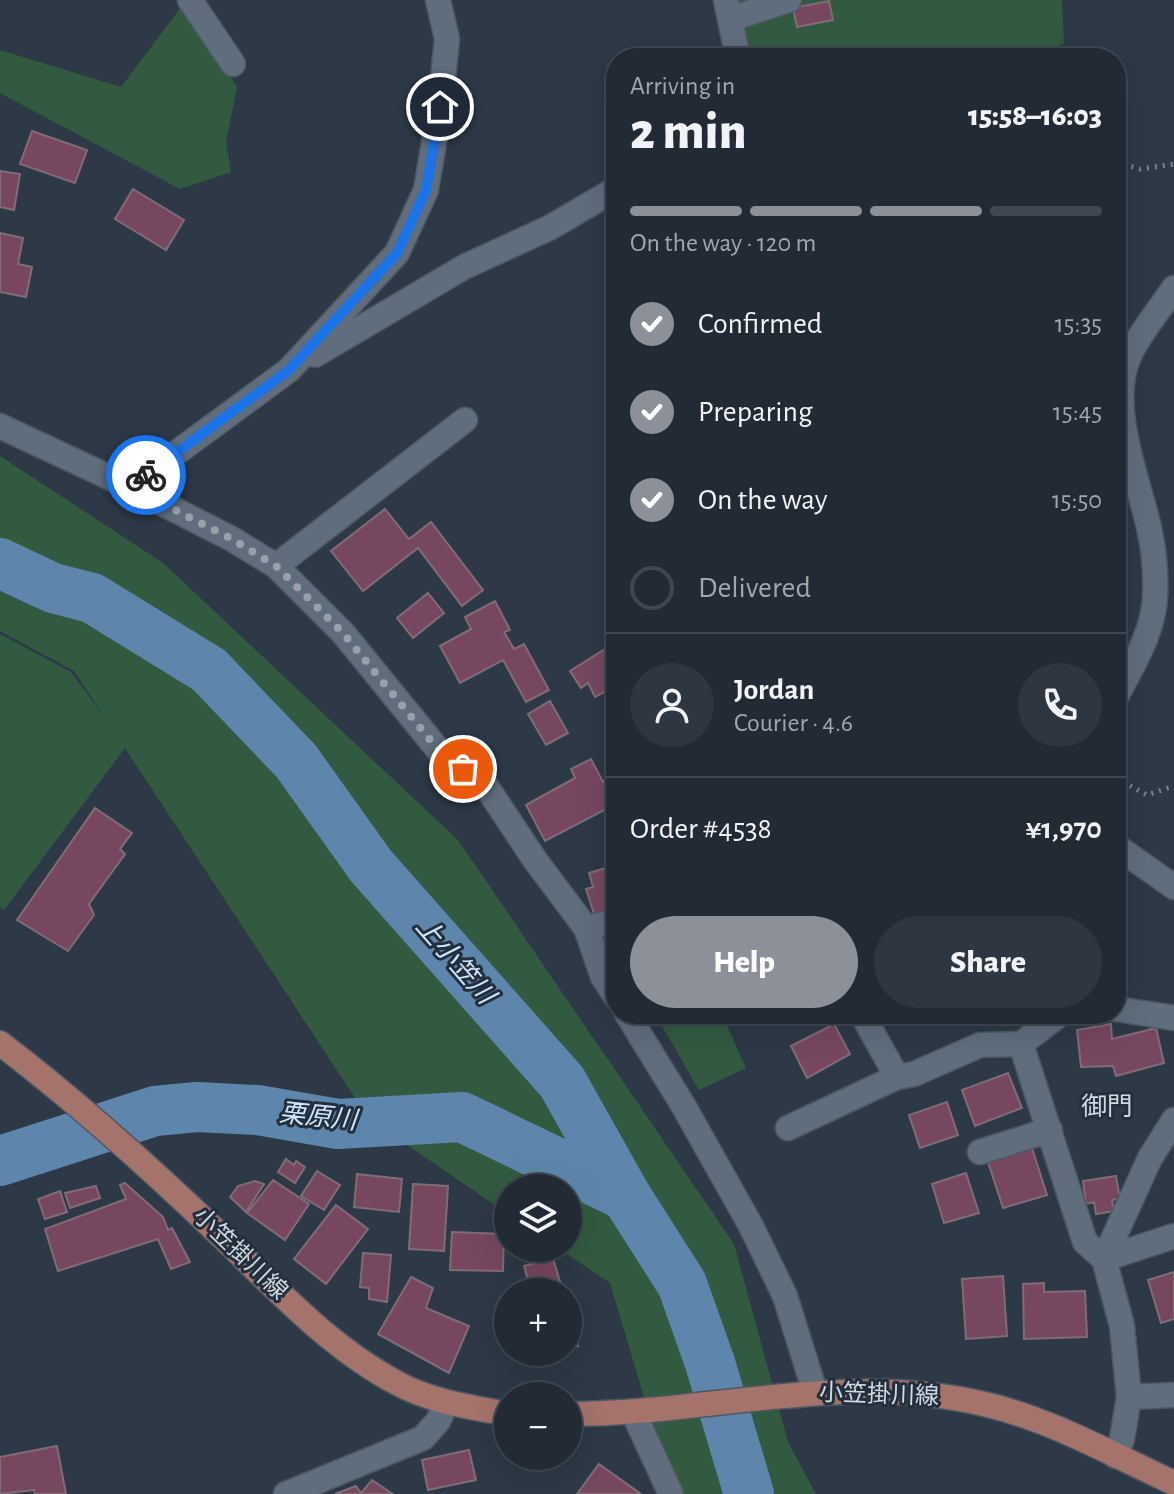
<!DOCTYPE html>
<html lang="en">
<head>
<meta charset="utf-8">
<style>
	body { margin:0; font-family:"Alegreya Sans","Noto Sans JP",sans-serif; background:#2e3741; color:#f1f3f6; height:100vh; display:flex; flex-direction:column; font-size:30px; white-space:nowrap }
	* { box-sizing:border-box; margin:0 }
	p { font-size:26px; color:#a2a7ad }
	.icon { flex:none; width:44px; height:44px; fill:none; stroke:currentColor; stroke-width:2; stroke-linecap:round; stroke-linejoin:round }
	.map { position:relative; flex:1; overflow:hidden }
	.sheet { position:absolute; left:606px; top:48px; width:520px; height:976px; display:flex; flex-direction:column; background:#222b35; border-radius:32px; box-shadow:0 8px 32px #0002,0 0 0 2px #3f4750 }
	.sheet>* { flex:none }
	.fabs { position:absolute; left:494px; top:1174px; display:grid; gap:16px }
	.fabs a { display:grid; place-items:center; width:88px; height:88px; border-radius:50%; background:#222b35; box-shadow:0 8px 32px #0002,0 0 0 2px #3f4750; font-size:40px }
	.pin { position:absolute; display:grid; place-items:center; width:68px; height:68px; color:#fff; margin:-34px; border:4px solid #fff; border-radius:50%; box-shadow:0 2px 8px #0007 }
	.courier { position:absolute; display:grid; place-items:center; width:80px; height:80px; margin:-40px; border:6px solid #1a73e8; border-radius:50%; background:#fff; color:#222; box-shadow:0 2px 10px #0007 }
	.headline em { font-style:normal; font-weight:800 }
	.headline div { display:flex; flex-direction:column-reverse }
	.headline { display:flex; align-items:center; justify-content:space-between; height:136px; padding:0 24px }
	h1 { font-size:52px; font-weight:800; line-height:60px }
	.bar { display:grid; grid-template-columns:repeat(4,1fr); gap:12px 8px; align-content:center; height:96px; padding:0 24px }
	.bar i { height:10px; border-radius:6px; background:#3f4750 }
	.bar .on { background:#8c9099 }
	.bar p { grid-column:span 4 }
	.line { display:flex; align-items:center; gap:20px; padding:0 24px; border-top:2px solid #3f4750 }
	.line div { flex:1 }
	.round { display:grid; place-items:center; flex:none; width:84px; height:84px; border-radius:42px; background:#2e3741 }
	ol { padding:0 24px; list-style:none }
	li { display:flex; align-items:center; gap:24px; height:88px }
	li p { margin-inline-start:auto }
	li .icon { padding:8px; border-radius:50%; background:#8c9099; color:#fff; stroke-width:4 }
	li:last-child { color:#a2a7ad }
	li i { width:44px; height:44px; border:4px solid #3f4750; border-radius:50% }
	.primary-button { display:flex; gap:16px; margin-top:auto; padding:16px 24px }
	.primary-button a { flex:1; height:92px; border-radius:48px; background:#8c9099; color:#fff; font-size:32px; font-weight:800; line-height:92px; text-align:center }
	.primary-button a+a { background:#2e3741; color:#f1f3f6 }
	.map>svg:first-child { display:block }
	.green { fill:#325a41 }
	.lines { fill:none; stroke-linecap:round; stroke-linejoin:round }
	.river { stroke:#5e86ac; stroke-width:50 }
	.building { fill:#774760; stroke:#816c76; stroke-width:2 }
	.minor-casing { stroke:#4d5763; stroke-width:27 }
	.major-casing { stroke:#4d5763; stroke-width:27 }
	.path { stroke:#79838f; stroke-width:5; stroke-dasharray:2 6; stroke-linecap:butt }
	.minor { stroke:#5f6d7d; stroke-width:24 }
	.major { stroke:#a4736b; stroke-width:24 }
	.done { stroke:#97a0ab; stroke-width:8; stroke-dasharray:0 14.4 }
	.route { stroke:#1a73e8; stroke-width:10 }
	.labels { text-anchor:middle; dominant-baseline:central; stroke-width:6; stroke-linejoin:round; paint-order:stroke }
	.street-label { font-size:24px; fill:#d0d8e1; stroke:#232f3c }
	.water-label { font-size:26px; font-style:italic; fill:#cfe7fe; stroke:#232f3c }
	.neighbourhood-label { font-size:26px; fill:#d0d8e1; stroke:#232f3c }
</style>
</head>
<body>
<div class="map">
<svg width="1174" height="1494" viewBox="0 0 1174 1494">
	<rect width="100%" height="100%" fill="#2d3947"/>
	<path class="green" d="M717 0H1062L1064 43 1040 58H726Z
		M184 3 237 87 226 142 231 172 180 189 0 93V50L121 87Z
		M0 456 163 563 458 840 734 1244 788 1442 816 1494H673L610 1283 558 1248H568V1188H508V1214L369 1119 125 748 4 910 0 907V634L71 672 105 718 74 671 0 631Z
		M655 1014H722L746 1068 699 1090Z"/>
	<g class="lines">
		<path class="river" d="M0 563 53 588 92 598 209 670 296 761 371 866 562 1082 626 1196 682 1284 710 1363 749 1494
			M0 1161 155 1111 197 1107 257 1110 338 1124 462 1117 626 1196"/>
	</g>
	<path class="building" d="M829 1 833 20 797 27 793 8Z
		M837 47 840 58H806L805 53Z
		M32 131 87 150 75 183 20 164Z
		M0 171 20 174 14 210 0 207Z
		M133 189 184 220 166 250 115 219Z
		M0 233 23 238 18 264 32 267 26 297 0 292Z
		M385 509 409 539 431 522 483 590 462 606 418 548 363 591 331 551Z
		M428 593 444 613 413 638 397 618Z
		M495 601 510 630 504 632 514 649 524 644 549 690 526 702 503 660 460 683 440 646 471 629 465 617Z
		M616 642V691L613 687 595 697 588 683 581 688 570 671Z
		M550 701 568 733 546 745 528 714Z
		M591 759 603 782 616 775V823L608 808 545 841 526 805 575 778 571 769Z
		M95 808 132 833 120 849 125 854 89 904 94 915 68 951 17 920Z
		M616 865V910L595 917 586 889 593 887 589 873Z
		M834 1024 850 1054 807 1078 791 1046Z
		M1111 1024 1112 1039 1156 1028 1164 1063 1116 1076 1113 1066 1081 1067 1077 1030Z
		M1008 1073 1022 1108 975 1126 962 1090Z
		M947 1102 958 1135 920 1148 909 1115Z
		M1032 1148 1047 1195 1003 1208 988 1162Z
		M286 1159 294 1165 296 1161 305 1167 295 1183 278 1172Z
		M317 1171 340 1185 324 1210 301 1196Z
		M966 1173 979 1213 944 1223 932 1184Z
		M357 1174 402 1179 399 1212 354 1207Z
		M1116 1176 1120 1199 1112 1200 1114 1211 1096 1214 1094 1202 1086 1204 1083 1181Z
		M273 1180 309 1204 285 1240 247 1213Z
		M255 1181 264 1184 246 1212 230 1197 238 1186Z
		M125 1183 163 1217 168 1230 172 1228 190 1262 171 1269 158 1239 58 1271 45 1229 126 1199 120 1185Z
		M413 1184 448 1186 444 1251 409 1249Z
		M96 1186 100 1198 70 1208 65 1193Z
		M60 1191 67 1212 45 1219 38 1199Z
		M336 1205 368 1229 326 1284 294 1259Z
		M452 1232 504 1234 503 1271 450 1270Z
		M363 1253 391 1255 387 1302 369 1299V1288L360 1287Z
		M553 1258 563 1292H531L524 1266Z
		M1174 1272V1319L1161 1323 1148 1280Z
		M1003 1276 1007 1336 966 1339 962 1279Z
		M411 1277 433 1288 426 1308 469 1326 449 1373 378 1334Z
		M1044 1283V1292L1085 1291 1087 1337 1024 1339 1023 1284Z
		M568 1310 578 1346 568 1349Z
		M57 1446 66 1494H35L34 1490 0 1494V1457Z
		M469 1450 476 1480 428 1490 422 1460Z
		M599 1464 641 1494H577Z
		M372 1480 393 1494H335L356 1486 361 1493Z"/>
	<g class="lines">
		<g class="minor-casing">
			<path id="minor" d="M190 0 233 64
				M726 0 738 58
				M730 19 789 0
				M315 355 464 267 551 227 616 189
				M0 426 130 487 232 539 276 566 343 633 440 752 486 786 535 860 586 928 603 977 616 997
				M130 487 289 370 397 253 426 190 440 107 447 39 438 0
				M276 566 465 420
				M1116 697C1133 664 1154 632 1155 595 1156 573 1154 550 1149 528 1138 478 1106 404 1130 354 1141 331 1160 309 1174 288
				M1116 846 1174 887
				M586 928 616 921
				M1116 1009 1174 1018
				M627 1014 683 1105 751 1226 785 1296 815 1392
				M862 1014 897 1077 914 1074 980 1045 1021 1044 1085 1242 1104 1259 1122 1326 1129 1397 1122 1439 1115 1456
				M1021 1044 1060 1014
				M788 1128 897 1077
				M980 1152 1050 1130
				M1104 1259 1150 1158 1174 1120
				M1104 1259 1174 1236
				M1129 1397 1174 1395
				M633 1412 671 1494
				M286 1494 423 1438 438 1421 447 1403"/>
		</g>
		<g class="major-casing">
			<path id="major" d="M0 1043C76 1101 147 1165 216 1231 273 1285 327 1346 397 1383 432 1402 470 1407 508 1414
				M568 1414C707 1414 845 1371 984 1404 1050 1419 1113 1455 1174 1483"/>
		</g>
		<path class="path" d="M1116 162 1140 169 1174 164
			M1116 778 1147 795 1174 786
			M525 1393H553"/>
		<use href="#minor" class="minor"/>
		<use href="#major" class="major"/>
	</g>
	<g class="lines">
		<path class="done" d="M146 475 130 487 232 539 276 566 343 633 440 752 463 769"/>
		<path class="route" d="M146 475 289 370 397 253 426 190 440 107"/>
	</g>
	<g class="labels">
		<g class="street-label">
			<text transform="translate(240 1254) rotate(44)">小笠掛川線</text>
			<text transform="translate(879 1395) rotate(2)">小笠掛川線</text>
		</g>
		<g class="water-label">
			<text transform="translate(455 961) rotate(49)">上小笠川</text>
			<text transform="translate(318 1117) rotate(6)">栗原川</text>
		</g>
		<g class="neighbourhood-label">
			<text x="1107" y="1107">御門</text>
		</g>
	</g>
</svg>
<div class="fabs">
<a><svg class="icon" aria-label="layers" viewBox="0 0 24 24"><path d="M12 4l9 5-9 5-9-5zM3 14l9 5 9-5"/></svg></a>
<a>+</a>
<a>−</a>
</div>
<div class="pin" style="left:463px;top:769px;background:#ea580c"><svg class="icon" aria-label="bag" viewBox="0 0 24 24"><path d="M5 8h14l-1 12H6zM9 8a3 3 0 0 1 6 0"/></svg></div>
<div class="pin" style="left:440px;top:107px;background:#1f2937"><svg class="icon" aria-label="home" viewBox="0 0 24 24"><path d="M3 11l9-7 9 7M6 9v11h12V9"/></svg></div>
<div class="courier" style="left:146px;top:475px"><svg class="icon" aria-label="bike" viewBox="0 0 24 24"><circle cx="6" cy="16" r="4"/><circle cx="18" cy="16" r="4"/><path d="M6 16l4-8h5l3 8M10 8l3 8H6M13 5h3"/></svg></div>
<section class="sheet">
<div class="headline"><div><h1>2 min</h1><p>Arriving in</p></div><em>15:58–16:03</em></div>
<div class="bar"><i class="on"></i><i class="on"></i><i class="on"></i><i></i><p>On the way · 120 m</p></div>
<ol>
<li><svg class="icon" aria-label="check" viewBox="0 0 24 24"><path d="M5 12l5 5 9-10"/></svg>Confirmed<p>15:35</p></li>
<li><svg class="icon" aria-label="check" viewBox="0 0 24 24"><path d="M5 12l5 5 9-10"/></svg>Preparing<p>15:45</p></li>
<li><svg class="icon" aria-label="check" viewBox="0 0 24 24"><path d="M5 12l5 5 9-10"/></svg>On the way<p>15:50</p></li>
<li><i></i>Delivered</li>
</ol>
<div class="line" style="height:144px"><a class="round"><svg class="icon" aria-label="person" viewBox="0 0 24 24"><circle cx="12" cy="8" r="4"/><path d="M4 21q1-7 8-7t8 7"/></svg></a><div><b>Jordan</b><p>Courier · 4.6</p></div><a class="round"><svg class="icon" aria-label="phone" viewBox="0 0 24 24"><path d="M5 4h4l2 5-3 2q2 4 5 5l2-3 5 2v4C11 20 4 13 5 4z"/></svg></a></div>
<div class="line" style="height:104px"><div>Order #4538</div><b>¥1,970</b></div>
<div class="primary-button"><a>Help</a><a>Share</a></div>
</section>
</div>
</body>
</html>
